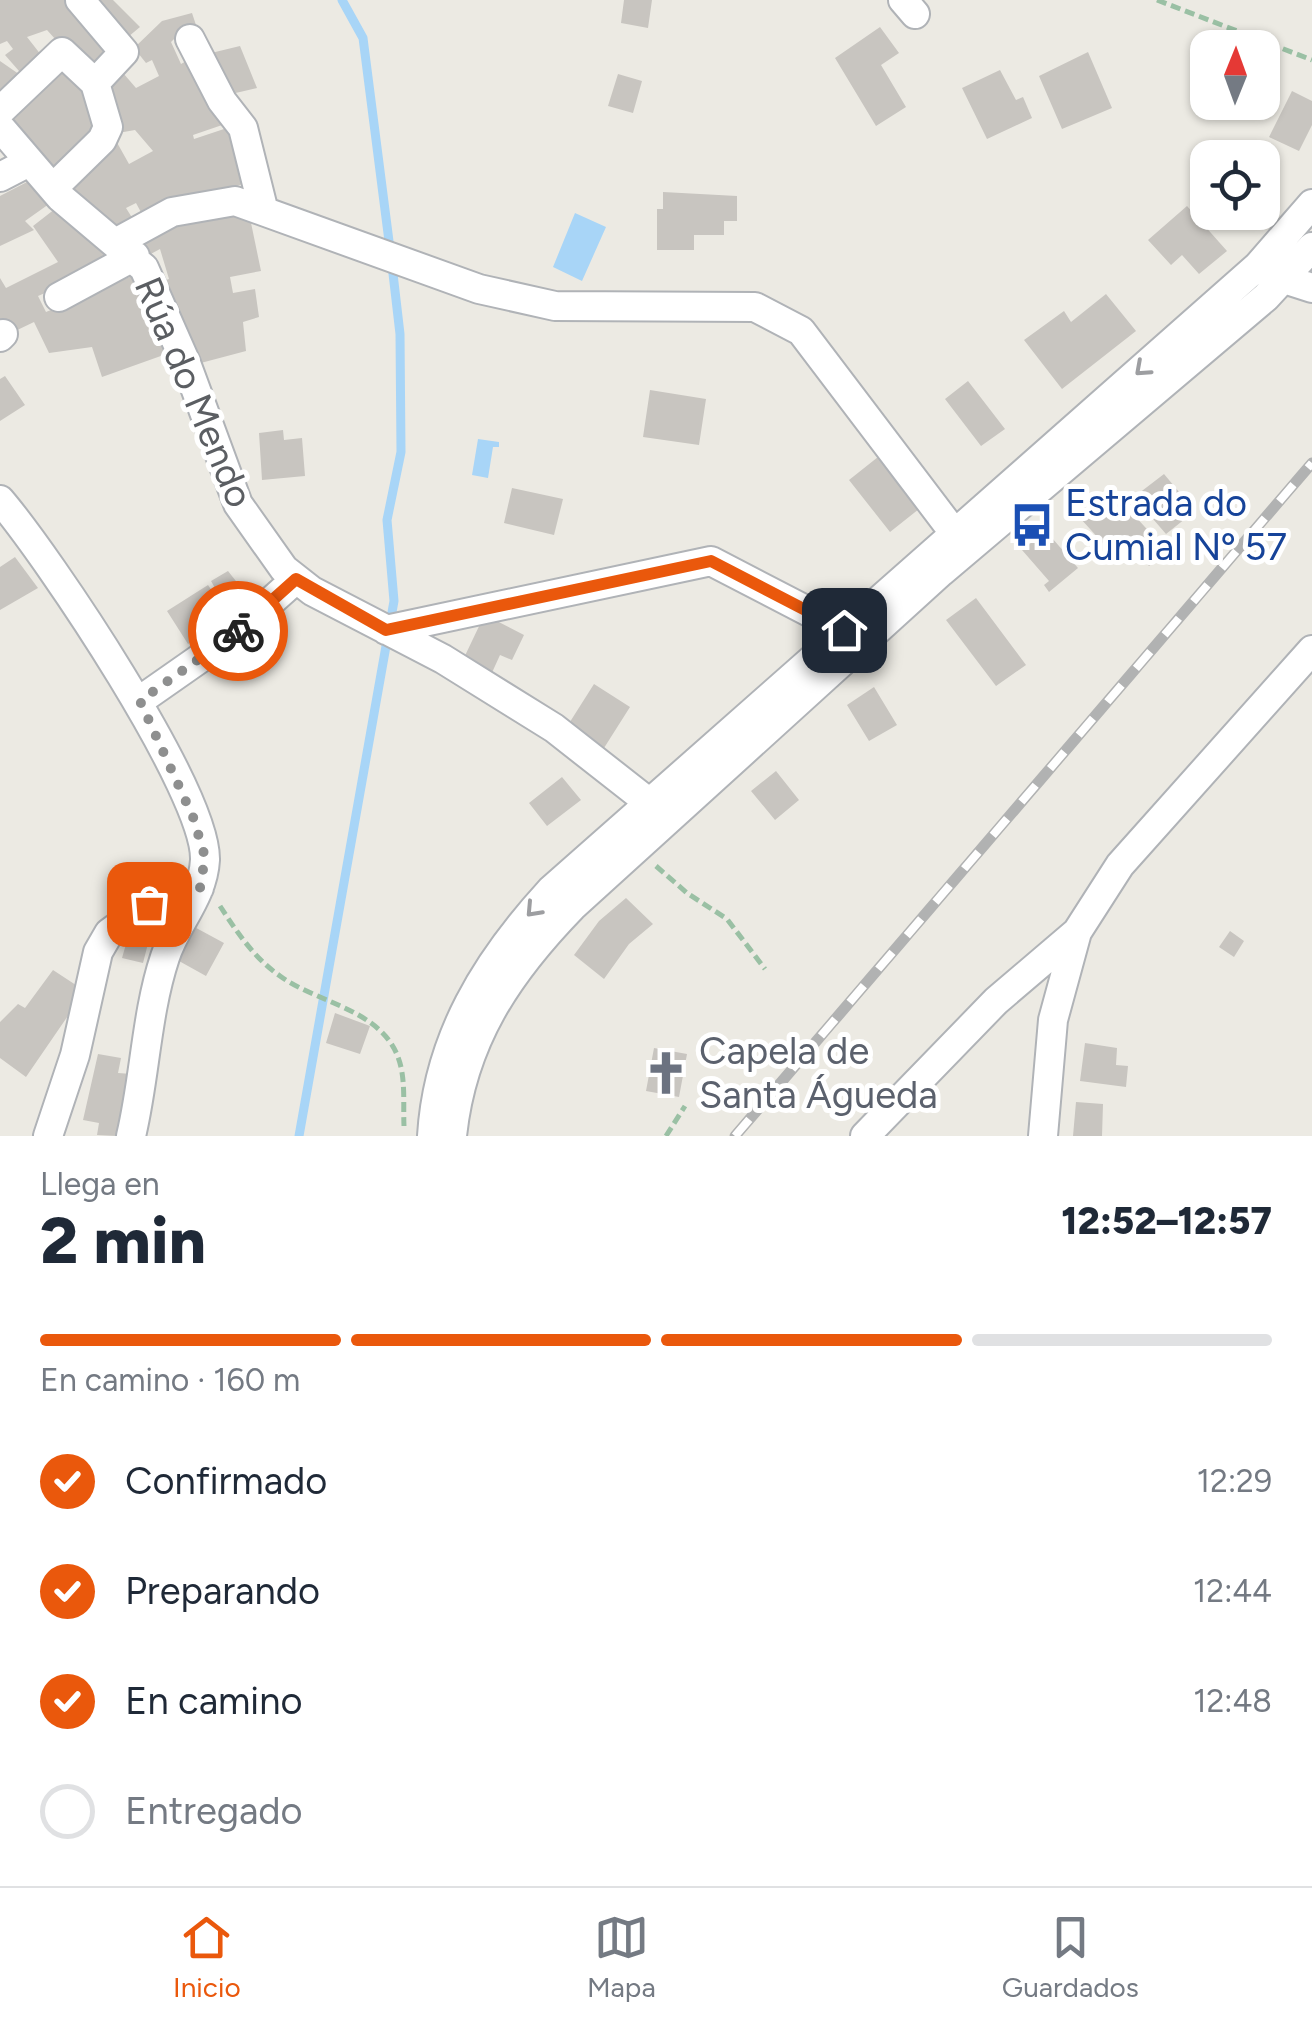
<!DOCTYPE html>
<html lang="es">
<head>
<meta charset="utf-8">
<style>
	body { margin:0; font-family:Figtree,sans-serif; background:#f2f2f3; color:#1f2937; height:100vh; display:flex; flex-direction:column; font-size:38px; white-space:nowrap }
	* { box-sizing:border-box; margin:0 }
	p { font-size:32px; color:#747a83 }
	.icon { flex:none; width:55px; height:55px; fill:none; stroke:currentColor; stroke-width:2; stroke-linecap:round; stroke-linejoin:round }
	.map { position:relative; height:1136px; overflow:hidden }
	.sheet { display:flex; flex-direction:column; background:#fff; flex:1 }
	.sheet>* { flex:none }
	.needle { width:65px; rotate:1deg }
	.fabs { position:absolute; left:1190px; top:30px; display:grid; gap:20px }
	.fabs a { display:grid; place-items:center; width:90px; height:90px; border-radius:20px; background:#fff; box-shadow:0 2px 8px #0004; font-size:50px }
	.pin { position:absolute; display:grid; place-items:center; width:85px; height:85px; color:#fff; margin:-42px; border-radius:20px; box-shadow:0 5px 15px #0006 }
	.courier { position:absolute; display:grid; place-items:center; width:100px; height:100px; margin:-50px; border:8px solid #ea580c; border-radius:50%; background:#fff; color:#222; box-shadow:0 2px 12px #0007 }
	.overview em { font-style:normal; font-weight:800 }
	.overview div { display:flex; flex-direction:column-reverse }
	.overview { display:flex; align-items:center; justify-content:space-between; height:170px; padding:0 40px }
	h1 { font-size:65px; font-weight:800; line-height:75px }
	.bar { display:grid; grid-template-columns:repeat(4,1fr); gap:15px 10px; align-content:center; height:120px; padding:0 40px }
	.bar i { height:12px; border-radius:8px; background:#e0e1e3 }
	.bar .active { background:#ea580c }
	.bar p { grid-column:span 4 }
	ol { padding:0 40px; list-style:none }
	li { display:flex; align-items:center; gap:30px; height:110px }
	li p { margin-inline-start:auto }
	li .icon { padding:10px; border-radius:50%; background:#ea580c; color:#fff; stroke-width:4 }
	li:last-child { color:#747a83 }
	li i { width:55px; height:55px; border:5px solid #e0e1e3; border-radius:50% }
	.dock { display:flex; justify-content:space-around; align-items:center; height:140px; border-top:2px solid #e0e1e3; background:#fff; font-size:28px; color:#747a83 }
	.dock a { display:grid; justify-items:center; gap:5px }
	.dock .active { color:#ea580c }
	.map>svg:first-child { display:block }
	.water { fill:#a8d5f7 }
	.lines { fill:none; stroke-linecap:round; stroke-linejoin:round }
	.stream { stroke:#a8d5f7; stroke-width:9 }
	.building { fill:#c8c5c0 }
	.minor-casing { stroke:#b0b3b7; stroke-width:32 }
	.path { stroke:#9ac0a4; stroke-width:5; stroke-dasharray:10 5; stroke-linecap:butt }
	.minor { stroke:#fff; stroke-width:28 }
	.rail-casing { stroke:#b1b2b2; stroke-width:11 }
	.rail { stroke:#fff; stroke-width:8; stroke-dasharray:22; stroke-linecap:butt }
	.oneway { stroke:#9d9ea1 }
	.done { stroke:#8e8f8f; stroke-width:10; stroke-dasharray:0 18 }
	.route { stroke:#ea580c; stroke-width:12 }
	.labels { text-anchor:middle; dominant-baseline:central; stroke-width:10; stroke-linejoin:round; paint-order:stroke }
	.street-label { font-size:38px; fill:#5b5e62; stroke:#fff }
	.transit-label { font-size:38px; fill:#164399; stroke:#fff; text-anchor:start }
	.worship-label { font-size:38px; fill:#5b616d; stroke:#fff; text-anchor:start }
</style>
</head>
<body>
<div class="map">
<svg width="1312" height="1136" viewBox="0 0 1312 1136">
	<rect width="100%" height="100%" fill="#eceae3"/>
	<path class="water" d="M575 213 606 227 582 281 553 267Z
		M478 439 499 442V447H493L488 478 472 475Z"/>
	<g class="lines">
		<path class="stream" d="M342 0 363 38 390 249
			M299 1136 394 601 387 520 401 452 400 334 392 265"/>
	</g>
	<path class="building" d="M0 0H76L118 55 92 80 47 30 27 37 45 60 0 105V61L26 79 5 55 13 49 7 41 0 44Z
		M85 0H113L140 27 122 42Z
		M624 0H652L648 28 621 23Z
		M192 13 198 31 178 35 171 42 181 64 188 60 228 123 193 135 194 139 230 127 246 183 143 216 136 203 126 208 136 224 114 236 58 187 115 139 129 164 153 151 135 130 118 133 106 78 117 66 136 88 159 76 152 60 146 63 134 48 162 21Z
		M880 27 899 53 881 65 906 107 876 126 835 58Z
		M240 46 257 88 227 95 207 54Z
		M1088 52 1112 108 1062 129 1039 76Z
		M59 59 103 114 51 183 0 122Z
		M1000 70 1016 100 1023 97 1032 118 987 139 962 88Z
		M618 74 642 81 633 113 608 106Z
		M1292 91 1312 101V125L1299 151 1269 137Z
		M1262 173 1278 186 1262 204Z
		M27 182H32L49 204 25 221 34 230 0 246V196Z
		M663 192 737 196V221H724V235H694V250H657V209H663Z
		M60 205 121 260 38 296 46 312 139 273 172 352 102 377 92 347 49 353 34 322 9 334 0 321V278L6 288 58 262 33 226Z
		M1187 206 1227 251 1199 274 1182 255 1171 265 1148 240Z
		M208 208 250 218 261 271 230 277 233 293 255 289 259 317 243 322 246 351 197 364 163 281 169 279 160 249 147 256 130 239Z
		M1233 212H1255L1245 223Z
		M1106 294 1136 331 1062 389 1024 340 1064 311 1071 322Z
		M5 376 25 405 0 421V379Z
		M968 381 1005 429 981 446 945 399Z
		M650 390 706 399 699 445 643 437Z
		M283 430 284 440 302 438 305 476 262 480 259 433Z
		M878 457 919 509 890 532 849 480Z
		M1164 474 1195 511 1166 534 1134 497Z
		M512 488 563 499 554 535 504 523Z
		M1111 490 1167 551 1149 566 1125 540 1111 552 1080 518Z
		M1046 531 1078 568 1049 592 1044 585 1049 581 1022 550Z
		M15 557 38 588 0 610V567Z
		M228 571 247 595 270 591 236 625 211 581Z
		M208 585 219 601 212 605 222 622 188 644 167 611Z
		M976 598 1026 665 996 686 946 620Z
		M491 618 524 635 512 660 500 655 490 677 462 662 482 620Z
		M594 684 630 707 604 748 568 725Z
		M874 687 897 725 869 741 847 705Z
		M776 771 799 800 775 820 751 791Z
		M562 777 581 800 547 826 529 803Z
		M626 898 653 924 629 944 604 979 574 955 599 921Z
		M132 923 152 928 143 963 122 958Z
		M187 923 224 943 206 976 170 956Z
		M1230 931 1244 941 1234 957 1219 947Z
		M53 970 85 991 26 1077 0 1058V1022L18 1004 25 1008Z
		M335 1013 370 1026 360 1054 326 1043Z
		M1085 1043 1117 1048 1116 1065 1128 1066 1126 1087 1080 1081Z
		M654 1048 687 1054 679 1097 646 1091Z
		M98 1054 121 1058 118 1073 132 1074 117 1136 97 1135 99 1123 83 1120Z
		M1076 1102 1103 1104 1102 1136H1073Z"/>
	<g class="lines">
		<g class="minor-casing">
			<path id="minor" d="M903 0 915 14
				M190 39 222 101 243 128 263 208
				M0 111 62 52 95 83
				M0 127 60 197 144 268 186 363 238 504 284 569 312 591 443 659 554 728 656 808
				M0 177 29 162
				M53 188 102 140 108 127 95 83 124 52 80 0
				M117 242 172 212 235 201 479 289 555 306 755 307 801 331 955 534
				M1278 267 1284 279 1312 288
				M59 297 135 256
				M0 337 3 334
				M0 500C48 556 207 792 205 860 203 897 176 923 165 957 146 1014 145 1078 131 1136
				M386 630 711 561 844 630
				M139 701 232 636 296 579
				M48 1136 75 1055 98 952 109 933 149 904 199 888
				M432 1136C438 1038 486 961 551 890L1258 266 1312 204
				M452 1136C462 1041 507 974 572 907L941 572 1266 297 1312 247
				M865 1136 996 1001 1077 932 1120 865 1312 650
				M1043 1136 1053 1020 1077 932"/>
		</g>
		<path class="path" d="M1157 0 1312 60
			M656 866 687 893 727 919 765 969
			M220 906C237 932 254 958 280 976 317 1003 380 1009 398 1057 406 1078 403 1104 404 1126
			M666 1136 685 1106"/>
		<use href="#minor" class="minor"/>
		<g class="rail-casing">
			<path id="rail" d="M735 1136 1312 463"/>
		</g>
		<use href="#rail" class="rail"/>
	</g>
	<defs><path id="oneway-chevron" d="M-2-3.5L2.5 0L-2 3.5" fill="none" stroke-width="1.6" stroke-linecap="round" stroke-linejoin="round" transform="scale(2.5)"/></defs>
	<g class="oneway">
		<use href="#oneway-chevron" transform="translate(1142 369) rotate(138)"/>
		<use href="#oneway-chevron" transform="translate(533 910) rotate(133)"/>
	</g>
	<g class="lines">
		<path class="done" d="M149 904 200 888 205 857 193 817 140 701 238 631"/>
		<path class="route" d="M238 631 296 579 386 630 711 561 844 630"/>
	</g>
	<defs>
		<g id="bus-bare" transform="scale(3.45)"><path d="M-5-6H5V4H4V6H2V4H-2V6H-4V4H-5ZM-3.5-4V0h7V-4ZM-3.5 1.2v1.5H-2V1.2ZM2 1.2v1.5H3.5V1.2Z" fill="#1a4fb4" stroke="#fff" stroke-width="2.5" paint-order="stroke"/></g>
		<g id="church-bare" transform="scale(3.45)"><path d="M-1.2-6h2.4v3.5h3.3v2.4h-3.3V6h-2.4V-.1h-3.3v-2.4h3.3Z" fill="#6b7280" stroke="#fff" stroke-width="2.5" paint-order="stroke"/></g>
	</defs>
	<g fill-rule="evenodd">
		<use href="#bus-bare" x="1032" y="525"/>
		<use href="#church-bare" x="666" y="1073"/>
	</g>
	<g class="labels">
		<g class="street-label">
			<text transform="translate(194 392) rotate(67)">Rúa do Mendo</text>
		</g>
		<g class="transit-label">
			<text x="1065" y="503">Estrada do<tspan x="1065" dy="44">Cumial Nº 57</tspan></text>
		</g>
		<g class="worship-label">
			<text x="699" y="1051">Capela de<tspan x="699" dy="44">Santa Águeda</tspan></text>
		</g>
	</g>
</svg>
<div class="fabs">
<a><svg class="needle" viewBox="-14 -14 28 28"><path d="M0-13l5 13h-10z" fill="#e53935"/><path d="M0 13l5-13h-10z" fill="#747a83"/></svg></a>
<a><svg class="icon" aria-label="locate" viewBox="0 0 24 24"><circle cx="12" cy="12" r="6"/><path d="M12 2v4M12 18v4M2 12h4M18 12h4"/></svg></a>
</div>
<div class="pin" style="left:149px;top:904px;background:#ea580c"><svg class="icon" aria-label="bag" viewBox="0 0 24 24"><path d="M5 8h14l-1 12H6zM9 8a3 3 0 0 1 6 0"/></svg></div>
<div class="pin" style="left:844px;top:630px;background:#1f2937"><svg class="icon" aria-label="home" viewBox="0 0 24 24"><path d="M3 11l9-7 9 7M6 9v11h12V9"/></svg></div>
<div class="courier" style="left:238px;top:631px"><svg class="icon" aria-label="bike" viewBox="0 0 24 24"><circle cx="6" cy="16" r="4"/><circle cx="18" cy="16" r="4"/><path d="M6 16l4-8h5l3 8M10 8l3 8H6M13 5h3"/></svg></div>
</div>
<section class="sheet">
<div class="overview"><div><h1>2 min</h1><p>Llega en</p></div><em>12:52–12:57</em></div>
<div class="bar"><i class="active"></i><i class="active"></i><i class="active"></i><i></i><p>En camino · 160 m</p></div>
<ol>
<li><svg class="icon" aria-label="check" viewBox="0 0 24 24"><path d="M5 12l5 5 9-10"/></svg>Confirmado<p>12:29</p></li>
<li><svg class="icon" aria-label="check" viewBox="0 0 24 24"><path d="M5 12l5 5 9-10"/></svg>Preparando<p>12:44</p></li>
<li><svg class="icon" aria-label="check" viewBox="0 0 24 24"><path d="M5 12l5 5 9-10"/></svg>En camino<p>12:48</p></li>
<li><i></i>Entregado</li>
</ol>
</section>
<nav class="dock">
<a class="active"><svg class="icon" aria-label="home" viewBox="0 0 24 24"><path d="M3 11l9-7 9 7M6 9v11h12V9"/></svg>Inicio</a>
<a><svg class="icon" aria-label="map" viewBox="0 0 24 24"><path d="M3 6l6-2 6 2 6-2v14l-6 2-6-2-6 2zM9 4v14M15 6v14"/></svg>Mapa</a>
<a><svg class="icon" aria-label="saved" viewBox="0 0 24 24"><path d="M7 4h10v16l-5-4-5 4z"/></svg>Guardados</a>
</nav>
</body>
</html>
